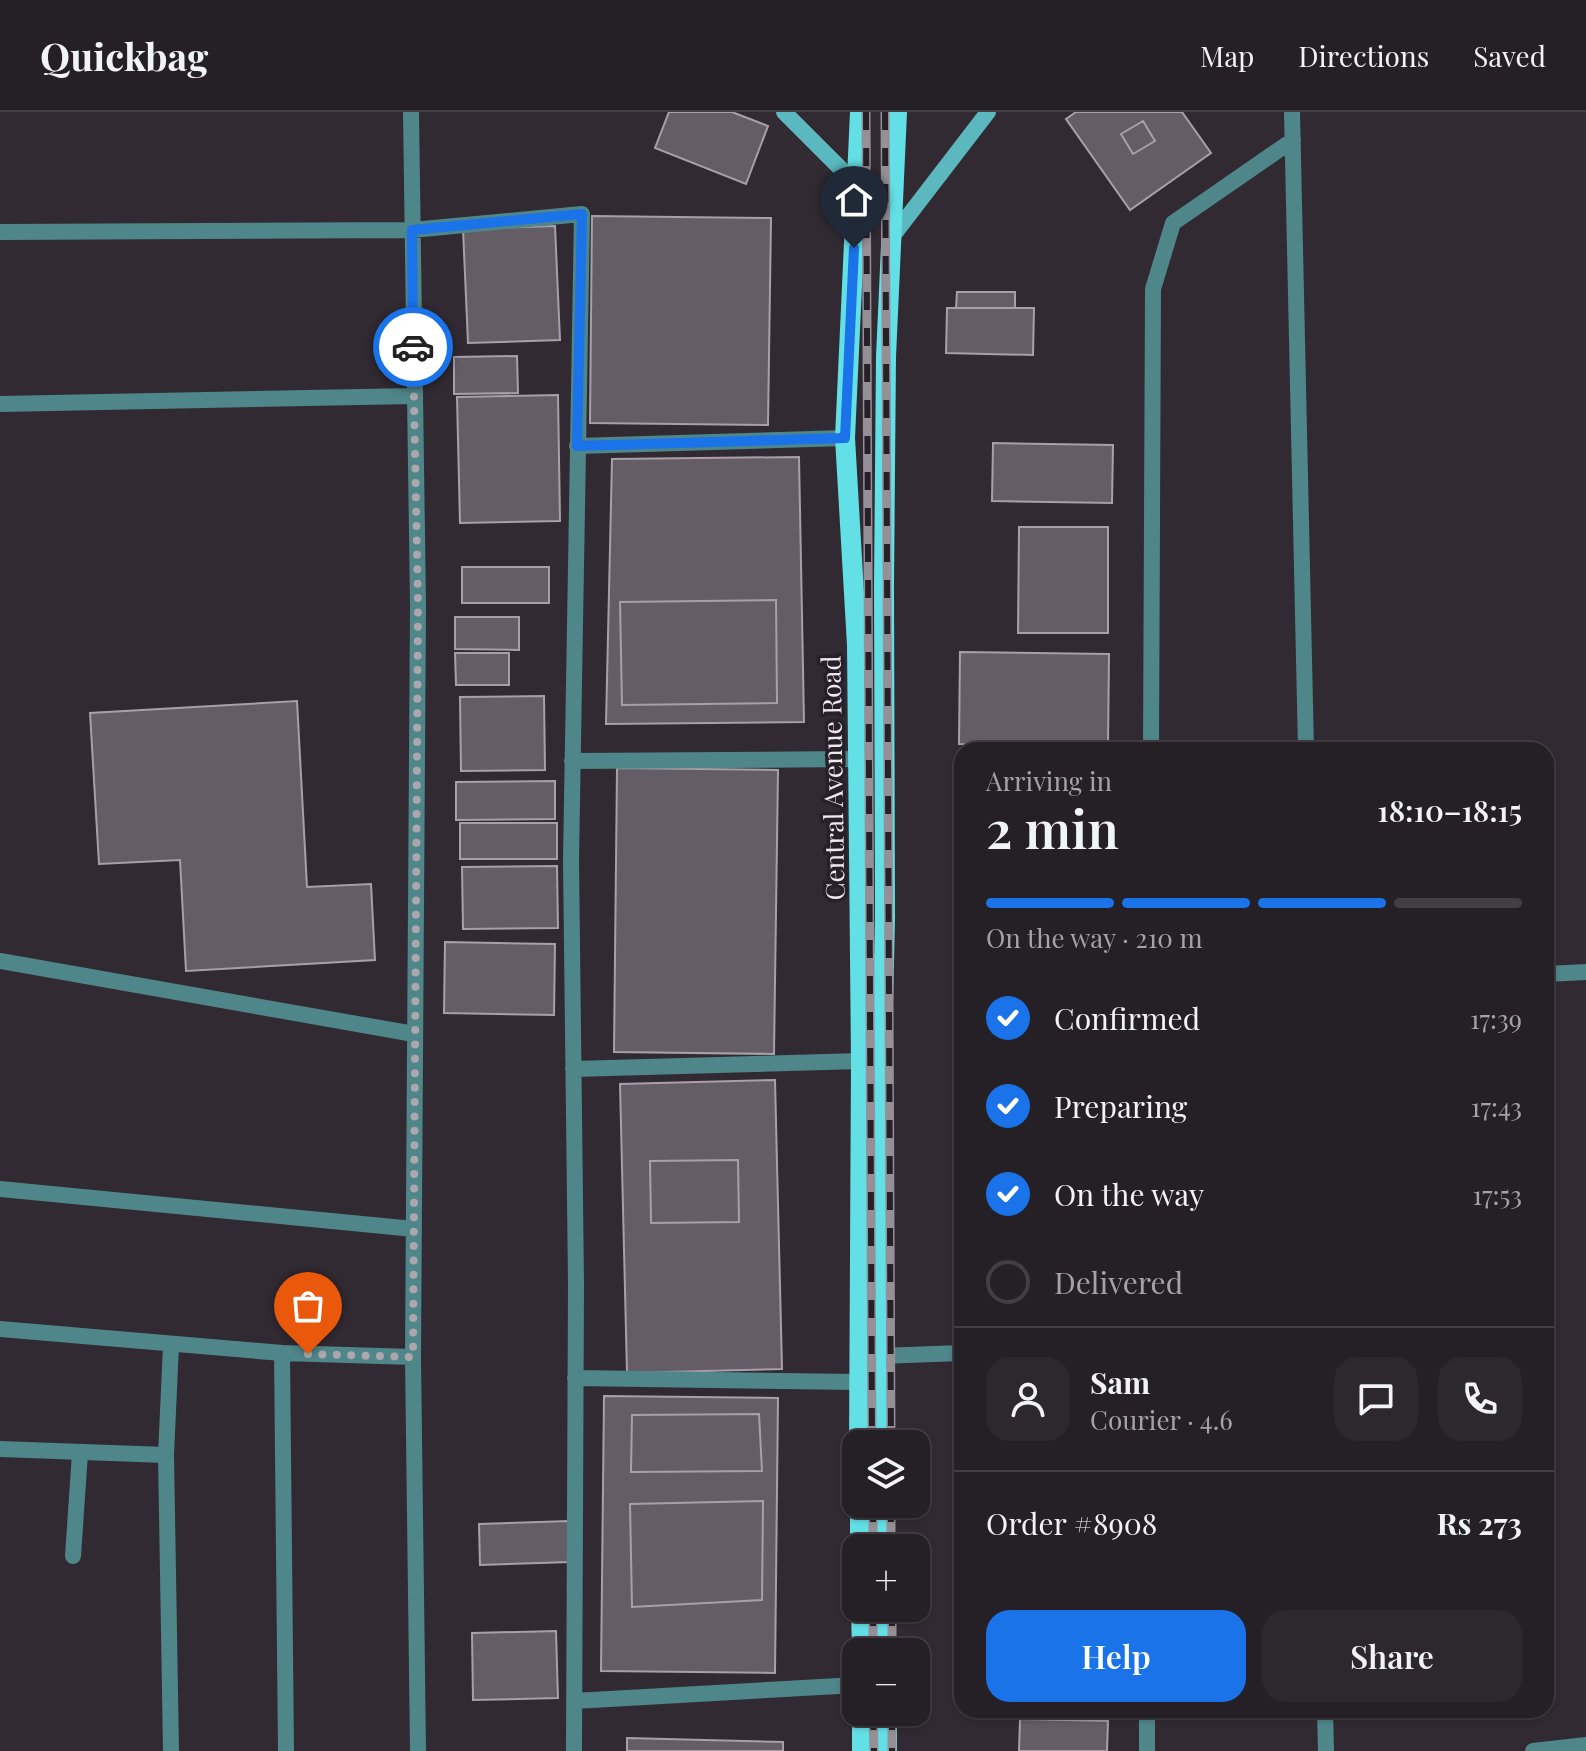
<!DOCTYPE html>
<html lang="en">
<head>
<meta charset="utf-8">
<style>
	body { margin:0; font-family:"Playfair Display",serif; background:#2d282e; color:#f1f3f6; height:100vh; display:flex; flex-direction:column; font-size:30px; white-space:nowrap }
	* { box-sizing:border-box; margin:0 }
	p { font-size:26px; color:#a3a3a7 }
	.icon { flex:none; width:44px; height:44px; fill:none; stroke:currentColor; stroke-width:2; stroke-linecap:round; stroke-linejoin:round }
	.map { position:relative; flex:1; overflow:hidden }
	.drawer { position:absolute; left:954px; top:630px; width:600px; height:976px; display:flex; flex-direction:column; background:#252026; border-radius:24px; box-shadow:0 2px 6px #0004,0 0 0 2px #423e43 }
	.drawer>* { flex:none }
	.fabs { position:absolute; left:842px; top:1318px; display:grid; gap:16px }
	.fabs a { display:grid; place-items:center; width:88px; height:88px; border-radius:16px; background:#252026; box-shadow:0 2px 6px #0004,0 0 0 2px #423e43; font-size:40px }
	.pin { position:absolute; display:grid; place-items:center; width:68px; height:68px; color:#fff; margin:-82px -34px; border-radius:50% 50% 50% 0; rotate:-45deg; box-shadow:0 0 8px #0007 }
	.pin .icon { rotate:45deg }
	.courier { position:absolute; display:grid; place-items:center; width:80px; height:80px; margin:-40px; border:6px solid #1a73e8; border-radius:50%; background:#fff; color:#222; box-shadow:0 2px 10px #0007 }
	.summary em { font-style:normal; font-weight:600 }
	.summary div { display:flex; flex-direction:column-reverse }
	.summary { display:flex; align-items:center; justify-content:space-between; height:136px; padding:0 32px }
	h1 { font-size:52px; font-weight:600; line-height:60px }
	.bar { display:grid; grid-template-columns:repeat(4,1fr); gap:12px 8px; align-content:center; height:96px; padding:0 32px }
	.bar i { height:10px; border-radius:6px; background:#423e43 }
	.bar .current { background:#1a73e8 }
	.bar p { grid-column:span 4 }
	.line { display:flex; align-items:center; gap:20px; padding:0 32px; border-top:2px solid #423e43 }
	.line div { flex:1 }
	.round { display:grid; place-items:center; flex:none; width:84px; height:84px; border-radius:24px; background:#2d282e }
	ol { padding:0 32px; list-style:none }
	li { display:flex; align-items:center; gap:24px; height:88px }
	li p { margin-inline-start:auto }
	li .icon { padding:8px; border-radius:50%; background:#1a73e8; color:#fff; stroke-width:4 }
	li:last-child { color:#a3a3a7 }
	li i { width:44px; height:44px; border:4px solid #423e43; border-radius:50% }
	.primary-button { display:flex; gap:16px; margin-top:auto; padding:16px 32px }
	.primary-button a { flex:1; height:92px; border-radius:24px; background:#1a73e8; color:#fff; font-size:32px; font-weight:600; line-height:92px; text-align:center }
	.primary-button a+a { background:#2d282e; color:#f1f3f6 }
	header { display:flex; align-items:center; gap:48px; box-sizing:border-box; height:112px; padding:0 40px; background:#252026; border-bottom:2px solid #423e43 }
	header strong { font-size:38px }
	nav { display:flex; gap:44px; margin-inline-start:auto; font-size:28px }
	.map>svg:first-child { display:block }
	.building { fill:#655d66; stroke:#a89fa9; stroke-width:2 }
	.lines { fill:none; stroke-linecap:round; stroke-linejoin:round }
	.street { stroke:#4f8689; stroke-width:16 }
	.secondary { stroke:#5bb8be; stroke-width:16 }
	.primary { stroke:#63dfe6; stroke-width:20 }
	.rail-casing { stroke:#958f96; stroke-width:9 }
	.rail { stroke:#272028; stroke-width:6; stroke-dasharray:18; stroke-linecap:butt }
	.done { stroke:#aca6ad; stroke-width:8; stroke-dasharray:0 14.4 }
	.route { stroke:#1a73e8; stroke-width:10 }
	.labels { text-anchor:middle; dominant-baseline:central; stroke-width:7; stroke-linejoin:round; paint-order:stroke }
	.street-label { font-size:26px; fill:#eee9ef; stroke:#272028 }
</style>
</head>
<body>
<header>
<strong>Quickbag</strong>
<nav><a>Map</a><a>Directions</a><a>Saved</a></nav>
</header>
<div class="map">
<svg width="1586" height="1639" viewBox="0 0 1586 1639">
	<rect width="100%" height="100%" fill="#312a32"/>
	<path class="building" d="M669 0H732L768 14 746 72 655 36Z
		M1076 0H1182L1211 41 1130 98 1066 7Z
		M1143 9 1155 29 1133 42 1121 22Z
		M592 104 771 106 768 313 590 311Z
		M555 114 560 228 468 231 463 117Z
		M957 180H1015V196H956Z
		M947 196H1034L1033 243 946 241Z
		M517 244 518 281 454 282V245Z
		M558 283 560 409 460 411 457 285Z
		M993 331 1113 333 1112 391 992 389Z
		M799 345 804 610 606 612 612 347Z
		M1019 415H1108V521H1018Z
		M462 455H549V491H462Z
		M776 488 777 591 622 593 620 490Z
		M455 505H519V538L455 537Z
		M960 540 1109 542 1108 634 959 632Z
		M455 541H509V573H456Z
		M544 584 545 658 461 659 460 585Z
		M297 589 307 775 371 772 375 848 186 859 180 748 99 752 90 601Z
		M617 656 778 658 774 942 614 940Z
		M555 669V707L456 708V670Z
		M460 711H557V747H460Z
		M557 754 558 816 463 817 462 755Z
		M445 830 555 832 554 903 444 901Z
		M775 968 782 1257 627 1261 620 972Z
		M962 993V1075H957L954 994Z
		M738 1048 739 1110 651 1111 650 1049Z
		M604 1284 778 1286 775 1561 601 1559Z
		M759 1302 762 1359 631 1360 632 1303Z
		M763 1389 762 1488 632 1495 630 1392Z
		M569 1409 570 1450 480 1453 479 1412Z
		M556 1519 558 1586 473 1588 472 1521Z
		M1020 1607 1108 1609 1107 1639H1019Z
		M627 1626 783 1630V1639H627Z"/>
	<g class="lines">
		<path class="street" d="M411 0 418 493 413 1245 418 1639
			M1292 0 1306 638
			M0 120 412 118 582 102 571 748 576 1172 574 1639
			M0 292 414 284
			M577 334 845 326
			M1151 638 1153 177 1173 111 1293 28
			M572 649 858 647
			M0 849 414 922
			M1546 862 1586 860
			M573 957 861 949
			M0 1077 414 1117
			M0 1217 282 1241 286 1639
			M171 1233 166 1343 171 1639
			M282 1241 413 1245
			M879 1244 962 1241
			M575 1266 858 1270
			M0 1337 166 1343
			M73 1444 80 1341
			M574 1589 856 1573
			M1325 1598 1326 1639
			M1147 1639V1598
			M1533 1639 1586 1633"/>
		<path class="secondary" d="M784 0 857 73
			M892 125 988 0"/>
		<path class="primary" d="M859 1332 861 949 857 533 845 326 860 0
			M880 1332V1032L885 805 884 472 886 245 897 0
			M860 1392V1436
			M882 1392 884 1436
			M861 1496 862 1540
			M886 1496V1540
			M887 1600V1639
			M862 1639V1600"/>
		<g class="rail-casing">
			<path id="rail" d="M866 0 872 1332
				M885 0 891 1332
				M873 1392V1436
				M891 1392V1436
				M873 1496V1540
				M892 1496V1540
				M873 1600 874 1639
				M892 1600V1639"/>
		</g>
		<use href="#rail" class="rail"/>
	</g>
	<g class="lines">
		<path class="done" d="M308 1242 413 1245 418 493 413 235"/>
		<path class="route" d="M413 235 412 118 582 102 577 334 845 326 854 136"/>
	</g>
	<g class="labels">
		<g class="street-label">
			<text transform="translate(832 666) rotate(-91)">Central Avenue Road</text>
		</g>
	</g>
</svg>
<div class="fabs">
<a><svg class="icon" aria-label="layers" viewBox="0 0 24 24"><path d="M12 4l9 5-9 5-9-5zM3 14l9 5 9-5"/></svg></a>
<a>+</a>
<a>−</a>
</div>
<div class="pin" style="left:308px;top:1242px;background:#ea580c"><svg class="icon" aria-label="bag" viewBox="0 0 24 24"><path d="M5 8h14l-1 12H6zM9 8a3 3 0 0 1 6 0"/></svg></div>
<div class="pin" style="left:854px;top:136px;background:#1f2937"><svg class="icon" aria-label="home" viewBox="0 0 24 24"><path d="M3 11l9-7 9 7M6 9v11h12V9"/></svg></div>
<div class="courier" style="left:413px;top:235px"><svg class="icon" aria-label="car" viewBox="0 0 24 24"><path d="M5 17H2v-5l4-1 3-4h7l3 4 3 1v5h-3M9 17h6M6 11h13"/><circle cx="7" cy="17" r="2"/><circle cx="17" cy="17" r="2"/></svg></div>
<section class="drawer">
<div class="summary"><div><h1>2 min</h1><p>Arriving in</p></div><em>18:10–18:15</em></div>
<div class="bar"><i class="current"></i><i class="current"></i><i class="current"></i><i></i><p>On the way · 210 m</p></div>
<ol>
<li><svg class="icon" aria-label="check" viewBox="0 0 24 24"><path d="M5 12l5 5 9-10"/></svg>Confirmed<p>17:39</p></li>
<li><svg class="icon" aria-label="check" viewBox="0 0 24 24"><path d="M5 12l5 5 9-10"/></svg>Preparing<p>17:43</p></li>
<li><svg class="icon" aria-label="check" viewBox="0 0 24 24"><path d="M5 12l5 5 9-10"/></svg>On the way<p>17:53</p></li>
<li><i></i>Delivered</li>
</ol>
<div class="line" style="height:144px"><a class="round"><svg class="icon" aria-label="person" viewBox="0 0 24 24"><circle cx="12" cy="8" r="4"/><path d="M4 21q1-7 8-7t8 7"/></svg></a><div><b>Sam</b><p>Courier · 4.6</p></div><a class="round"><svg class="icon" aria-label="chat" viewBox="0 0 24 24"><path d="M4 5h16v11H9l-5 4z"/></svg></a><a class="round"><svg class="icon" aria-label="phone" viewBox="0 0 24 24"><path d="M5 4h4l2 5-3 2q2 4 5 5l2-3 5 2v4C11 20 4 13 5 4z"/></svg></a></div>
<div class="line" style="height:104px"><div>Order #8908</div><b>Rs 273</b></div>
<div class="primary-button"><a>Help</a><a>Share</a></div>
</section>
</div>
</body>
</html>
